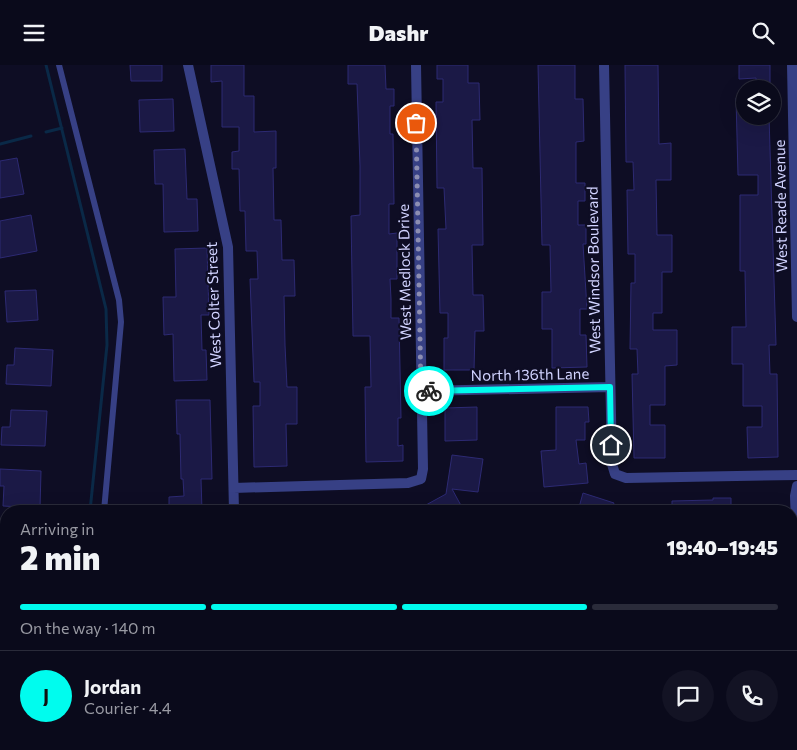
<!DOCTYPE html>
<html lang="en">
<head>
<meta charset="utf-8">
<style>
	body { margin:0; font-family:Commissioner,sans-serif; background:#131324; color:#f1f3f6; height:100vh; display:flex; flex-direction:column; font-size:19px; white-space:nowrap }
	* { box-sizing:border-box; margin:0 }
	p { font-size:16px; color:#999aa3 }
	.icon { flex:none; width:28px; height:28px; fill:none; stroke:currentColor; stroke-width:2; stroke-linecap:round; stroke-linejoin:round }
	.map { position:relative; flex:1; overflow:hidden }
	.side { position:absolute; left:0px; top:440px; width:798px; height:245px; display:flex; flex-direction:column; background:#0a0a1b; border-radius:20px 20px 0 0; box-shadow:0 5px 20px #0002,0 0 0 1px #2a2b3a }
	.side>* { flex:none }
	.fabs { position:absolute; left:736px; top:15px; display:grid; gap:10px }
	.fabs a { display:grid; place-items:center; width:45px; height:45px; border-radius:50%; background:#0a0a1b; box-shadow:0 5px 20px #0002,0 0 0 1px #2a2b3a; font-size:25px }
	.pin { position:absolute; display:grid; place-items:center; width:42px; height:42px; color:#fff; margin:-21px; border:2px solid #fff; border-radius:50%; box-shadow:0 1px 5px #0007 }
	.courier { position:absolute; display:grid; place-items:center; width:50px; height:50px; margin:-25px; border:4px solid #00fcee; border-radius:50%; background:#fff; color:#222; box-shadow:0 1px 6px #0007 }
	.overview em { font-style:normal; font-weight:800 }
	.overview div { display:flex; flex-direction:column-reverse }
	.overview { display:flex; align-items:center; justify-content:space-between; height:85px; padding:0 20px }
	h1 { font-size:32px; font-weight:800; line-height:38px }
	.bar { display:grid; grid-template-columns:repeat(4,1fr); gap:8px 5px; align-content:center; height:60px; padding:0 20px }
	.bar i { height:6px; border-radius:4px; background:#2a2b3a }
	.bar .current { background:#00fcee }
	.bar p { grid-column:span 4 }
	.line { display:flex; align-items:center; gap:12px; padding:0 20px; border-top:1px solid #2a2b3a }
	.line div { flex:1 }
	.round { display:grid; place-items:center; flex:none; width:52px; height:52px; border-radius:26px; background:#131324 }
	header { display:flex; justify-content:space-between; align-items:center; height:65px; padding:0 20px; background:#0a0a1b; font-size:22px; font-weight:800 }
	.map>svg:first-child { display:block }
	.green { fill:#102f29 }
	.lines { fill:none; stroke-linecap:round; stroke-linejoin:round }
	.stream { stroke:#0a2947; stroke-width:3 }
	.building { fill:#1b1946; stroke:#2d2a73 }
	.service { stroke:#374085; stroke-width:6 }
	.minor { stroke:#374085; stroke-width:10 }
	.done { stroke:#8d8eb2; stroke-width:5; stroke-dasharray:0 9 }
	.route { stroke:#00fcee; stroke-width:6 }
	.labels { text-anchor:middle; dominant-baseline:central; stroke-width:4.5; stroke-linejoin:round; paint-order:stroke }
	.street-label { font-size:15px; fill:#d1d3ff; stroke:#0e0d24 }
</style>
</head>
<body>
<header><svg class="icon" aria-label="menu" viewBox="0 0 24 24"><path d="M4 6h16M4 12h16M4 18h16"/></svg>Dashr<svg class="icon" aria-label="search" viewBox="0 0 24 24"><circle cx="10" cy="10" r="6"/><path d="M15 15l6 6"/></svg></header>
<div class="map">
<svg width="797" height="685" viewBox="0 0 797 685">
	<rect width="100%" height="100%" fill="#0e0d24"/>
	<path class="green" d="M6 578V679H42V685H0V615L3 612 2 582Z"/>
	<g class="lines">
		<path class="stream" d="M46 0 106 244 107 280 90 446
			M46 67 62 63
			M0 79 31 71"/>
	</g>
	<path class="building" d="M130 0H162V16H131Z
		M211 0H244V31H254V67L276 66V103H273L274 155H281L282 195H294L295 231H284L285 280 287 322H297V359H286L287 401 254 402 253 341H260V317H254L250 214H258L257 186H246L245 146H240L239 104H232V87L239 86V62H222V16L211 17Z
		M348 0H385L386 24H394V41H390V69H393L394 139H389V169L397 168V214H390L391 234V253H399L401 353H398V381L403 380V396L366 397 365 322H371L370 271H353L351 151 360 150V101L357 19H348Z
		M437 0H468V18H479L480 55H472L473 103H482L483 180H472L473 230H483L484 266H475L474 305H444V273H448V248H440L438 164H446L444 123H437L436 37H443V14H437Z
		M538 0H575V34H583L584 76 576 77V118H585V136H578V160H586V179H583L587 244H580V270H586L587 302 552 303V264H542V227H551L550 180H542Z
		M625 0H658L659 79 671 78V115H656L657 170H672V207H662V248H653V265H677V300L665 301V340H650V360H665V393H634L632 309H638L637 284H630L631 218H635V189H628L627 125H634L633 97H626Z
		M739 0H770V19H756V13L739 14Z
		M736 33H745V51H769L776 280H769L770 309H777L778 392 748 393 747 362H762V341H743V299H732V262H746L745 206H740V130H758V110H738Z
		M173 34 174 66 140 67 139 35Z
		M185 84 187 134H197L198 166 164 167 163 119H155L154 85Z
		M17 93 24 129 0 133V96Z
		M31 150 37 186 0 193V156Z
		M207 183 209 250H201L202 285H206L207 315 174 316 173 269 164 270 163 232H176L175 184Z
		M36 225 38 255 7 257 5 226Z
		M15 283 53 285 51 321 6 319 7 300H14Z
		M176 335H210L212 414H201L202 446H169V432L184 431 183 414H181L180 369H177Z
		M477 342V375L445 376V343Z
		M556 342H588L589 357H585V375H576L579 399 586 398 588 418 544 422 541 386 556 385Z
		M11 345 47 346 45 381 1 380 2 362H10Z
		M452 390 483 394 478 427 452 424 464 446H415L446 429Z
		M0 404 41 406 40 443 3 441 4 421H0Z
		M583 428 614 438 611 446H578Z
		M713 433H731V446H672V436L713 435Z"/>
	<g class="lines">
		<path class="service" d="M59 0 119 235 121 257 104 446
			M626 679H659"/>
		<path class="minor" d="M188 0 228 182 234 446
			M604 0 612 399 615 409 626 413 797 410
			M792 0 797 252
			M421 326 610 322
			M797 421 795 431 797 484
			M234 423 408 418 421 414 423 404 416 0
			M121 679V685
			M275 679V685
			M431 679V685"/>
	</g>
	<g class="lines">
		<path class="done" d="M416 58 421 326H429"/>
		<path class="route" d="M429 326 610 322 611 380"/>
	</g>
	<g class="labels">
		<g class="street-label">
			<text transform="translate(780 141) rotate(-91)">West Reade Avenue</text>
			<text transform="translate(593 205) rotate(-91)">West Windsor Boulevard</text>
			<text transform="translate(404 207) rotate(-91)">West Medlock Drive</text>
			<text transform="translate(213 240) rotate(-92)">West Colter Street</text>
			<text transform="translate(530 309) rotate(-1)">North 136th Lane</text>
		</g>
	</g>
</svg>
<div class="fabs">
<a><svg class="icon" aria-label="layers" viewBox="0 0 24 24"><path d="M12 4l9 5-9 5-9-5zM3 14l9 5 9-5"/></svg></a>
</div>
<div class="pin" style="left:416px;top:58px;background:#ea580c"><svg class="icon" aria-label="bag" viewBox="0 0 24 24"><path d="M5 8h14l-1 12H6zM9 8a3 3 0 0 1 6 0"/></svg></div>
<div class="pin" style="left:611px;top:380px;background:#1f2937"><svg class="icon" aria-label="home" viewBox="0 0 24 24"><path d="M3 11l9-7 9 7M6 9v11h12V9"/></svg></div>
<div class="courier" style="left:429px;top:326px"><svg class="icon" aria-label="bike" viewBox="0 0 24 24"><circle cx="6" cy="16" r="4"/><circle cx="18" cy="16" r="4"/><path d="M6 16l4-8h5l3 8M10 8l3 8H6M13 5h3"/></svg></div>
<section class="side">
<div class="overview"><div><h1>2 min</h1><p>Arriving in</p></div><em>19:40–19:45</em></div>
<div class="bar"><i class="current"></i><i class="current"></i><i class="current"></i><i></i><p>On the way · 140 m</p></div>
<div class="line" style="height:90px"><b class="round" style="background:#00fcee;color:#111">J</b><div><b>Jordan</b><p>Courier · 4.4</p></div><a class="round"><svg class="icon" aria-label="chat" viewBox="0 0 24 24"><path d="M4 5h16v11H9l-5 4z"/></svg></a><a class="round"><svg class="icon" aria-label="phone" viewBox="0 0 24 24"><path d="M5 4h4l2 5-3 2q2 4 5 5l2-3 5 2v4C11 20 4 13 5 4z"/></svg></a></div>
</section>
</div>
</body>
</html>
